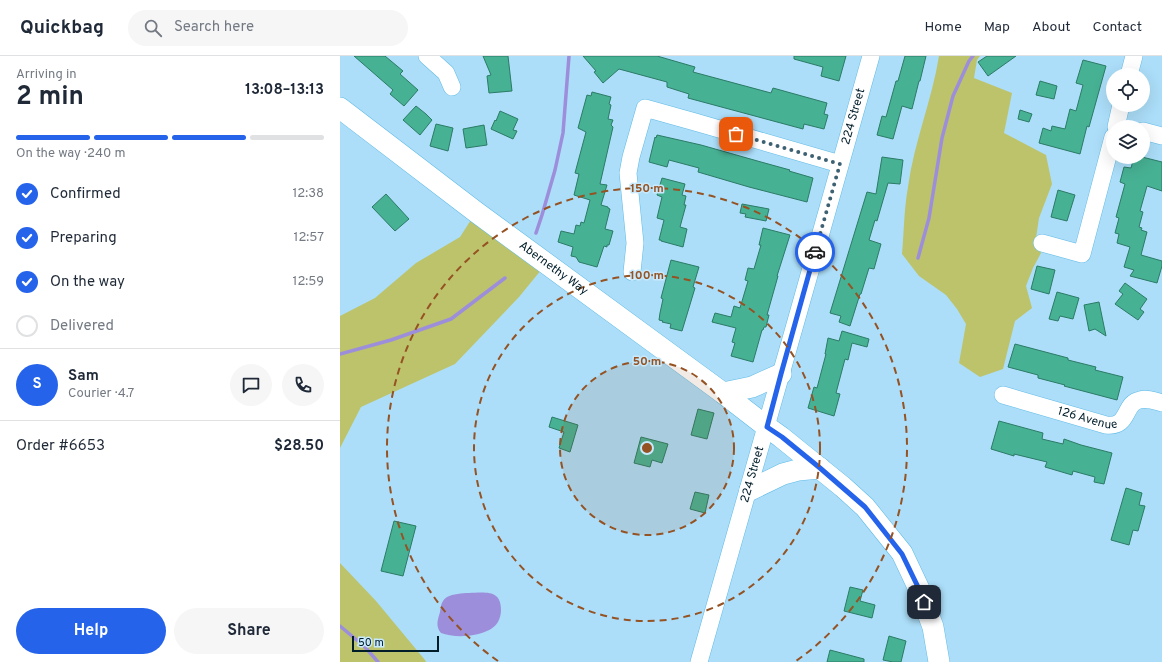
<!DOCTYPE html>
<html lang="en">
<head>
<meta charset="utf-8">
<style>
	body { margin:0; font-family:Overpass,sans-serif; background:#f6f6f7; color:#1f2937; height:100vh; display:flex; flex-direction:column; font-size:15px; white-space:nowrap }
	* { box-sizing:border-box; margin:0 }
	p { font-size:13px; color:#747a83 }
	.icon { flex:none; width:22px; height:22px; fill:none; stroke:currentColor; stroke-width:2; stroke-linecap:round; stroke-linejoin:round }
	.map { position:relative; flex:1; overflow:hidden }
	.details { display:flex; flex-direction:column; background:#fff; width:340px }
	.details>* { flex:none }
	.fabs { position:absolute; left:766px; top:12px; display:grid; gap:8px }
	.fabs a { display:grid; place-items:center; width:44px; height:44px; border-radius:50%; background:#fff; box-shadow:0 4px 16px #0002; font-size:20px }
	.scale { position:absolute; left:12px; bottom:10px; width:87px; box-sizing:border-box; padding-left:4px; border:2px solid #011d2a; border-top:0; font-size:11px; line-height:14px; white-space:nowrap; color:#011d2a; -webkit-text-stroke:3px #c8e9fb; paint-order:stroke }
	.pin { position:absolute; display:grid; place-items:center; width:34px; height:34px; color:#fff; margin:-17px; border-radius:8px; box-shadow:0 2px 6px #0006 }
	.courier { position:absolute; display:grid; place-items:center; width:40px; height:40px; margin:-20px; border:3px solid #2563eb; border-radius:50%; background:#fff; color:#222; box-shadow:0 1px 5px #0007 }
	.summary em { font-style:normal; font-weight:700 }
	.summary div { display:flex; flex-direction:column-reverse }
	.summary { display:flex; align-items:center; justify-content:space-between; height:68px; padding:0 16px }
	h1 { font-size:26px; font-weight:700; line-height:30px }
	.bar { display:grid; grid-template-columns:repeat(4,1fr); gap:6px 4px; align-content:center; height:48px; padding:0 16px }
	.bar i { height:5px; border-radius:3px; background:#e0e1e3 }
	.bar .active { background:#2563eb }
	.bar p { grid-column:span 4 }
	.line { display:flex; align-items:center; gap:10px; padding:0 16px; border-top:1px solid #e0e1e3 }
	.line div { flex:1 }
	.round { display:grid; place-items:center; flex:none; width:42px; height:42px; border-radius:21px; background:#f6f6f7 }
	ol { padding:0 16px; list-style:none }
	li { display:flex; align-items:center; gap:12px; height:44px }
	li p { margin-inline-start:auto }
	li .icon { padding:4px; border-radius:50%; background:#2563eb; color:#fff; stroke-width:4 }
	li:last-child { color:#747a83 }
	li i { width:22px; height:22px; border:2px solid #e0e1e3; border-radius:50% }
	.primary-button { display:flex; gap:8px; margin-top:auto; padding:8px 16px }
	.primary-button a { flex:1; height:46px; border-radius:24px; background:#2563eb; color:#fff; font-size:16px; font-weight:700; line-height:46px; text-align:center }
	.primary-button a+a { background:#f6f6f7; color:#1f2937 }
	header { display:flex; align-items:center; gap:24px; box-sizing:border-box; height:56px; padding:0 20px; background:#fff; border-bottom:1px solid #e0e1e3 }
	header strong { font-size:19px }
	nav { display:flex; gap:22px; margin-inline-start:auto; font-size:14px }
	.search { width:280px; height:36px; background:#f6f6f7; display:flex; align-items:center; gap:10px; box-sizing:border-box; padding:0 14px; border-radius:22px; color:#747a83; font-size:15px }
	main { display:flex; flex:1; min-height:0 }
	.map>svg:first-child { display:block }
	.green { fill:#bdc36b }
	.water { fill:#9d8edb }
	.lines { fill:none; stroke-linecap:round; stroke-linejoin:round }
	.stream { stroke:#9d8edb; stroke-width:3.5 }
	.building { fill:#47b194; stroke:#2b7b66 }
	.minor-casing { stroke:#60bae6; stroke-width:18 }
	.major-casing { stroke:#60bae6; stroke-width:22 }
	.minor { stroke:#fff; stroke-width:17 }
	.major { stroke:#fff; stroke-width:21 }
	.done { stroke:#3d6172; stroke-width:4; stroke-dasharray:0 7.2 }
	.route { stroke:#2563eb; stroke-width:5 }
	.ring { fill:none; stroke:#955223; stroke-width:2; stroke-dasharray:7 5 }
	.labels { text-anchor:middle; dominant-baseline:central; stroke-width:3; stroke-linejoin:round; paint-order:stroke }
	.street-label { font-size:12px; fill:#011d2a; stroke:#c8e9fb }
	.centre { fill:#955223; stroke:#c8e9fb; stroke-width:2 }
	.ring-label { font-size:12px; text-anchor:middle; font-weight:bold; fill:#955223; stroke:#c8e9fb; stroke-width:3; stroke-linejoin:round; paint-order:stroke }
</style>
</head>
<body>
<header>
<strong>Quickbag</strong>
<div class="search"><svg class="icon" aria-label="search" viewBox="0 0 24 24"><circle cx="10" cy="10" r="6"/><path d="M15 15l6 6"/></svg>Search here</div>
<nav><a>Home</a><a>Map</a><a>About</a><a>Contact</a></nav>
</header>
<main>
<section class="details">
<div class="summary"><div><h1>2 min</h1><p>Arriving in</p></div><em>13:08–13:13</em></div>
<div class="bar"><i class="active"></i><i class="active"></i><i class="active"></i><i></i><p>On the way · 240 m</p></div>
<ol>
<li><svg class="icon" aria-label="check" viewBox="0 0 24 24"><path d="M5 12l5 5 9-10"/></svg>Confirmed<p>12:38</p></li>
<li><svg class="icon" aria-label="check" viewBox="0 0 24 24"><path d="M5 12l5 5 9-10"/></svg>Preparing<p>12:57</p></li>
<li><svg class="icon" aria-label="check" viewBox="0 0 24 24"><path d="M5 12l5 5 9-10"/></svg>On the way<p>12:59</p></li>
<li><i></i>Delivered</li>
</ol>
<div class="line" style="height:72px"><b class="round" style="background:#2563eb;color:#fff">S</b><div><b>Sam</b><p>Courier · 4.7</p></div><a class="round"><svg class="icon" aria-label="chat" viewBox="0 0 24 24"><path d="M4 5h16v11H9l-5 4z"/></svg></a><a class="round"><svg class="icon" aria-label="phone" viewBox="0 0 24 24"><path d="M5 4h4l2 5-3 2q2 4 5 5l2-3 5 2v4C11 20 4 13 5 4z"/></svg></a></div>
<div class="line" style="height:52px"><div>Order #6653</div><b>$28.50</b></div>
<div class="primary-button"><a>Help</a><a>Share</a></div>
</section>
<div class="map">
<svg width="822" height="606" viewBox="0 0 822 606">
	<rect width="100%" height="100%" fill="#acdef9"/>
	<path class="green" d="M599 0H640L637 4 634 22 672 37 664 77 706 99 712 128 699 162 696 182 701 197 693 212 686 230 692 252 675 265 663 313 640 321 619 307 626 268 617 253 606 239 579 220 562 198C564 176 564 153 568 131 574 86 592 44 599 0Z
		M136 156 206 208 179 241 115 308 21 351 0 392V260L35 242 76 207 120 181Z
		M0 507 36 545 85 604 86 606H0Z"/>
	<path class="water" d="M129 537C137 537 150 535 156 540 160 543 161 549 161 554 161 558 160 562 158 566 149 581 116 583 101 577 95 570 98 563 100 556 101 550 101 545 107 541 113 538 122 537 129 537Z"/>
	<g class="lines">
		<path class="stream" d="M196 177 202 159 215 114 223 77 229 0
			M578 202 589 162 602 82 613 40 629 5 633 0
			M0 298 51 284 111 263 165 222
			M0 570 25 591 38 606"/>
	</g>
	<path class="building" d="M14 0H45L63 15 60 18 78 34 64 50 50 38 53 34Z
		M143 0H168L172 35 149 37 147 20 151 19Z
		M243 0H317L355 11 353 16 431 37 433 32 487 47 484 58 488 59 484 73 464 68 463 73 348 42 349 38 327 31V26L279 13 263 27 254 16 256 15Z
		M454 0H506L499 25 481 20 483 11 454 3Z
		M565 0H586L580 25H579L572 53 562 50 553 83 537 79 542 60 546 61 556 25H558Z
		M647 0H676L648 20 638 6Z
		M743 4 766 10 749 71 747 70 740 98 699 87 703 72 711 75 712 70 725 73 730 53 736 55 743 29 736 27Z
		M700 25 717 30 714 43 696 39Z
		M252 36 271 41 269 48 271 49 268 63 273 64 271 69 273 71 260 128 267 129 261 149 268 151V152L270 153 265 173 273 175 269 189H267V191L264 190 257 211 239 206 236 201 231 200 233 191 218 186 221 175 234 178 236 169 240 170 241 166 244 167 250 144 234 139 239 118 235 117 246 76 238 72 247 39 251 40Z
		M76 50 86 58 92 64 80 79 63 64Z
		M680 54 692 58 689 66 678 63Z
		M160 55 178 63 173 74 177 75 173 83 151 73 155 64 156 65Z
		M96 68 113 72 108 95 90 90Z
		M144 69 147 89 126 92 123 73Z
		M317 79 361 89 421 106 450 114 449 115 473 122 467 146 409 131 358 116 359 112 329 104 327 111 309 106 315 81 316 82Z
		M542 101 563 104 560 128 548 127 537 165 535 164 529 184 541 188 534 213 529 212 521 238H520L510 270 499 266 501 260 490 257 527 136 536 138Z
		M794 101H802L822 106V135L807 130 800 155 803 156 799 171 802 172 801 174 807 176 801 199 822 205V210L817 227 790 220 794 214 784 211 790 191 777 187 779 178 775 177 779 162 776 161 785 128 780 126 784 111 791 112Z
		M322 122 345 128 342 139 346 140 344 149H346L340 171 347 173 343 191 321 185V184H319L324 164 317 162 322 141 317 139Z
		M718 134 735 139 727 165 711 161Z
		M46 138 69 163 55 175 32 151Z
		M402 148 429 153 426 165 405 161 406 158 400 157Z
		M423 172 450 179 437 220H438L427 259H429L426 271H424L423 274H422L413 306 391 300 395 287 392 286 396 272 372 266 375 257 391 261 394 250 400 252 408 225 405 224 408 212 414 213 421 189H419Z
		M331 204 359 211 353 231 355 232 342 275 330 272 331 268 322 266 323 265 319 264 320 257 323 243 321 242Z
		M697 210 715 214 709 238 691 233Z
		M785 227 807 243 800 253 804 256 798 264 775 248 783 238 779 235Z
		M717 236 739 242 733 263 720 260 718 265 709 263Z
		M759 246 766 280 755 273 749 275 744 249Z
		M502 275 529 283 527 291 512 287 508 304 505 303 496 337 500 338 494 360 468 352 474 331 477 332 486 298H485L488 282 499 285Z
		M675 288 728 302V304L756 311 755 314 783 321 777 344 724 330 725 329 698 322V319L668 311Z
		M358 353 374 357 367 383 351 379Z
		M212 361 238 369 230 396 219 392 224 376 209 371Z
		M659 365 703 377 702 383 723 388 724 383 741 389 772 397 764 428 754 426 755 421 733 415 732 419 705 411 707 406 674 398V400L651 393Z
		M301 381 328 388 322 407 312 404 310 411 294 407Z
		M786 432 802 437 799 449 805 450 798 475 793 474 789 489 771 484Z
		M355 436 369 439 365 457 350 453Z
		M54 465 76 470 63 520 41 515Z
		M510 531 523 534 520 545 535 549 532 562 504 555Z
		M549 580 566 585 561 606H553L543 604Z
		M490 594 524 603V606H487Z"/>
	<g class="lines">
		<g class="minor-casing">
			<g id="minor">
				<path d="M87 0 106 17 112 31"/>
				<path d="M789 19 794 0"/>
				<path d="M776 71 781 49"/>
				<path d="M803 75 822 80"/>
				<path d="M702 187 742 198 773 81"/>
				<path d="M292 216 295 187 288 117 291 101 305 52 355 66 500 108"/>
				<path id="s1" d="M663 339 766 369C790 372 783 347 800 344 807 342 815 345 822 347"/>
				<path id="s2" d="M359 606C418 404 473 202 531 0"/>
			</g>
		</g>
		<g class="major-casing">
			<g id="major">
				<path id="s3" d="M0 52 136 156 383 337 427 371 441 381 503 431 525 451 562 497 579 533 593 571 599 606"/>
				<path d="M383 337 412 331 441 318"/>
				<path d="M410 434 443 418 458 414 480 412"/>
			</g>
		</g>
		<use href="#minor" class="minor"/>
		<use href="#major" class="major"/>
	</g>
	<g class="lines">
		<path class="done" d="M396 78 500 108 475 196"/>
		<path class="route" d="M475 196 441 318 427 371 442 381 480 412 525 451 562 498 579 533 584 546"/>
	</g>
	<circle cx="307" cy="392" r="87" fill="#955223" fill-opacity=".12"/>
	<g class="ring">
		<circle cx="307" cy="392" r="87"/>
		<circle cx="307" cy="392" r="173"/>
		<path d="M158 605A260 260 0 1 1 456 605"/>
	</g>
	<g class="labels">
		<g class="street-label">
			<text stroke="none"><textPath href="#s2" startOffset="567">224 Street</textPath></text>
			<text stroke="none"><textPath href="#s3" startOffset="267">Abernethy Way</textPath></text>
			<text stroke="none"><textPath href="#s1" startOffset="88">126 Avenue</textPath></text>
			<text stroke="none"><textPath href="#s2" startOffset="195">224 Street</textPath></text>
		</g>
	</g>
	<circle cx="307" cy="392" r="6" class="centre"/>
	<g class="ring-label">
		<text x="307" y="136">150 m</text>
		<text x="307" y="223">100 m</text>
		<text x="307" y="309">50 m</text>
	</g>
</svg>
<div class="fabs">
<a><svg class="icon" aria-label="locate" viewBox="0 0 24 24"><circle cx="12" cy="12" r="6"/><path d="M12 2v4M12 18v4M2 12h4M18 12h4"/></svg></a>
<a><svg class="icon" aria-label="layers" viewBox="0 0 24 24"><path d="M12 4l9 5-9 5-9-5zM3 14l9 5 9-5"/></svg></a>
</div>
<div class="scale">50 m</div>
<div class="pin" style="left:396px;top:78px;background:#ea580c"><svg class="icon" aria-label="bag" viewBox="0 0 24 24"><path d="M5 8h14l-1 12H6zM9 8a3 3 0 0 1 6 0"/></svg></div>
<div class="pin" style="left:584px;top:546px;background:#1f2937"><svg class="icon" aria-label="home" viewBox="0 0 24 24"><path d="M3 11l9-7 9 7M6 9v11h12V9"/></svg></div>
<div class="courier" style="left:475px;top:196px"><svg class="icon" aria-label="car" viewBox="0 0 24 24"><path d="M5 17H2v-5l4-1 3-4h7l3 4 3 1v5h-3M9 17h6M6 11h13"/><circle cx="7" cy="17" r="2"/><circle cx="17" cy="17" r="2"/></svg></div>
</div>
</main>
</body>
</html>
